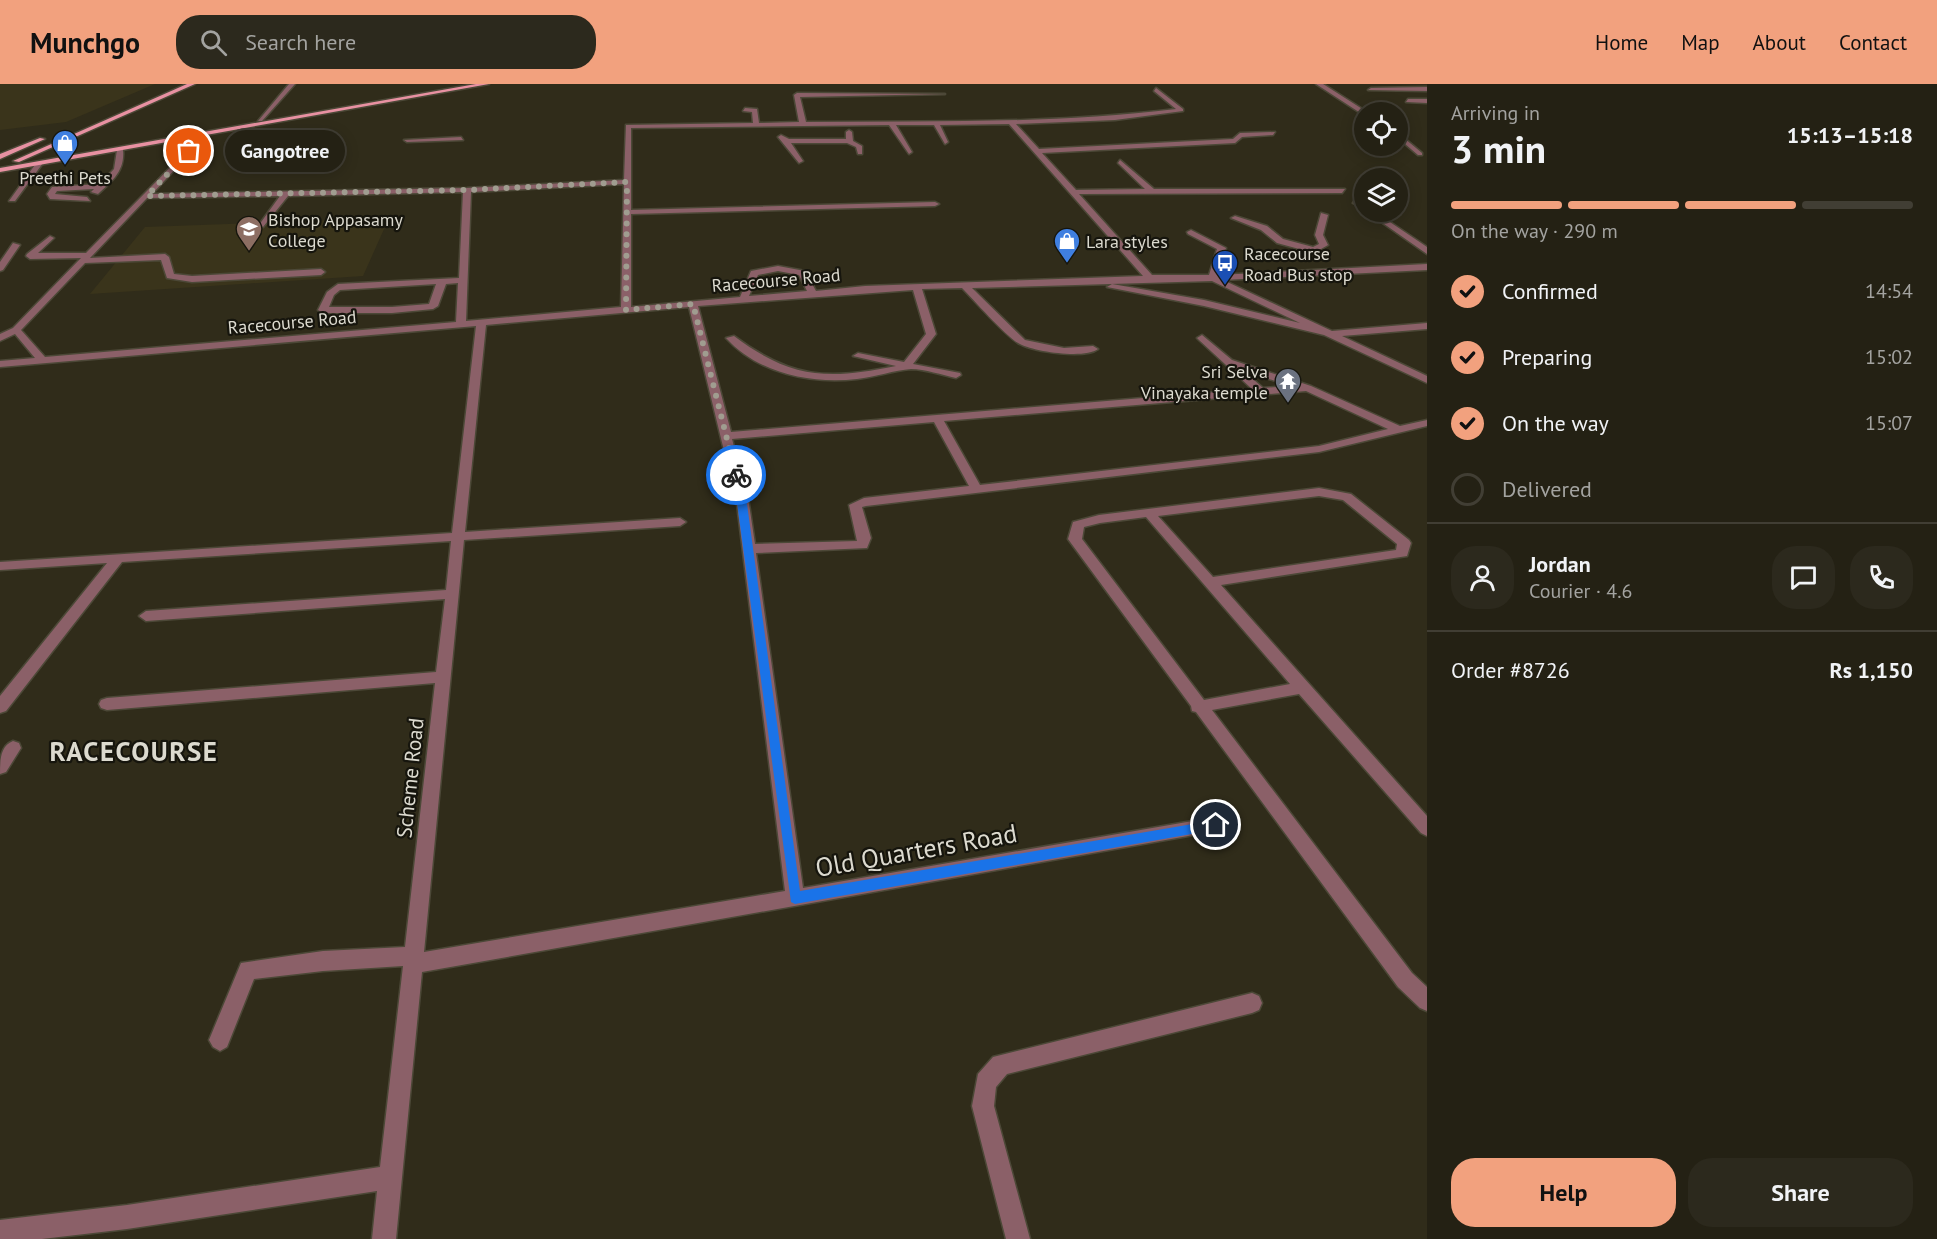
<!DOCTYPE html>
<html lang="en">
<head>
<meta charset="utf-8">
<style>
	body { margin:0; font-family:"PT Sans",sans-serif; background:#2c291d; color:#f1f3f6; height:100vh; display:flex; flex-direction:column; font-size:22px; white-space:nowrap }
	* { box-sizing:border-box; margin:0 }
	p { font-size:20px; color:#a3a3a0 }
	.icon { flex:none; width:33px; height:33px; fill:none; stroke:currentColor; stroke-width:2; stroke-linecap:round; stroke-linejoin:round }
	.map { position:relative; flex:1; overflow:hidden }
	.side { display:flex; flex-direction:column; background:#242114; width:510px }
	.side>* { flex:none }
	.controls { position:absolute; left:1354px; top:18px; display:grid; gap:12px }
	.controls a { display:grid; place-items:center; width:54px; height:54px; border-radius:50%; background:#242114; box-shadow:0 3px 15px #0003,0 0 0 2px #413e34; font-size:30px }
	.pin { position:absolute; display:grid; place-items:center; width:51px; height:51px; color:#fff; margin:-26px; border:3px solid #fff; border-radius:50%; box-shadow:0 2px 6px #0007 }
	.courier { position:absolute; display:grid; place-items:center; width:60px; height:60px; margin:-30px; border:4px solid #1a73e8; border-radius:50%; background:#fff; color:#222; box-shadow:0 2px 8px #0007 }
	.bubble { position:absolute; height:42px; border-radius:21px; background:#242114; box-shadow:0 3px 15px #0003,0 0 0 2px #413e34; font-size:20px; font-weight:600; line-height:42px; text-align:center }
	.head em { font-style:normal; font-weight:600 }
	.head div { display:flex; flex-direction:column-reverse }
	.head { display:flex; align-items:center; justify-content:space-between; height:102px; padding:0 24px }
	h1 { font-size:39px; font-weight:600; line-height:45px }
	.bar { display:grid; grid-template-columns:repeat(4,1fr); gap:9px 6px; align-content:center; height:72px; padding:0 24px }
	.bar i { height:8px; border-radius:4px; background:#413e34 }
	.bar .selected { background:#f2a17e }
	.bar p { grid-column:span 4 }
	.line { display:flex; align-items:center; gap:15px; padding:0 24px; border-top:2px solid #413e34 }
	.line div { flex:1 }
	.round { display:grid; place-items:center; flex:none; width:63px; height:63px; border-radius:24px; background:#2c291d }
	ol { padding:0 24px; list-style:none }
	li { display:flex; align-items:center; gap:18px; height:66px }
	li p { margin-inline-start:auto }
	li .icon { padding:6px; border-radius:50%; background:#f2a17e; color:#111; stroke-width:4 }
	li:last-child { color:#a3a3a0 }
	li i { width:33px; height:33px; border:3px solid #413e34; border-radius:50% }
	.primary-button { display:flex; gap:12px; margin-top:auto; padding:12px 24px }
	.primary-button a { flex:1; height:69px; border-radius:24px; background:#f2a17e; color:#111; font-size:24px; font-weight:600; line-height:69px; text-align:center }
	.primary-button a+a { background:#2c291d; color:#f1f3f6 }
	header { display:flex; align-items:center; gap:36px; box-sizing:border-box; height:84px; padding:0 30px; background:#f2a17e; color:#111 }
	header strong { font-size:28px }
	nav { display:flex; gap:33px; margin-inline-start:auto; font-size:21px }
	.search { width:420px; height:54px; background:#2c291d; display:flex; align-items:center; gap:15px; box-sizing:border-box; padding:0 21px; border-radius:24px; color:#a3a3a0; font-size:22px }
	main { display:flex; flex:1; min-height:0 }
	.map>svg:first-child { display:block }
	.built { fill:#3a341b }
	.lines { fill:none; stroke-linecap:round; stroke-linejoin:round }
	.minor-casing { stroke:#4c4837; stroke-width:3 }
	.major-casing { stroke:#4c4837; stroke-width:3 }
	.minor { fill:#8b6068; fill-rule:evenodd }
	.major { fill:#e891a2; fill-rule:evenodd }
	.route { fill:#1a73e8 }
	.done { stroke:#a09d90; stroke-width:6; stroke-dasharray:0 10.8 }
	.labels { text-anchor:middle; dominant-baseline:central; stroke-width:4.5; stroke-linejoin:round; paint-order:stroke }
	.far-poi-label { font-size:18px; fill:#dcdacf; stroke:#16150d; text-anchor:start }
	.far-street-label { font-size:18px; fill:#dcdacf; stroke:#16150d }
	.street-label { font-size:21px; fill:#dcdacf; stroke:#16150d }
	.near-street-label { font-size:26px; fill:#dcdacf; stroke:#16150d }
	.district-label { font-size:27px; font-weight:bold; letter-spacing:1.5px; fill:#dcdacf; stroke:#16150d }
</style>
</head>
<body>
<header>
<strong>Munchgo</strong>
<div class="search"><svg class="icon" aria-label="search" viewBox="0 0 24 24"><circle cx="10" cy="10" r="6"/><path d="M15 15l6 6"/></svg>Search here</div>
<nav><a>Home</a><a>Map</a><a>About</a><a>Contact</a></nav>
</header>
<main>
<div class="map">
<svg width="1427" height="1155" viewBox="0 0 1427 1155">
	<rect width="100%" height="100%" fill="#302c1a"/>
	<path class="built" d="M0 0H155L66 38 0 46Z
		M389 134 363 192 90 210 145 143Z"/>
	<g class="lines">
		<g class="minor-casing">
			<path id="minor" d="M289 0H295L262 37H258Z
				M1316 0H1323L1367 28 1365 32Z
				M1427 3V7L1368 6 1371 4Z
				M1156 4 1183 25V27L1115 36 1016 40 1039 65 1233 55 1240 49 1275 48 1273 51 1242 53 1235 59 1042 69 1076 106 1145 105 1118 79 1120 76 1154 105H1345L1342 109 1079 110 1152 191H1209L1217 165 1188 150 1187 148 1191 146 1226 164 1218 191 1427 180V186L1223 196 1332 247 1427 239V245L1342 252 1427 292V299L1324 251 1204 222 1107 203 1112 200 1204 216 1300 239 1212 197 972 204 1025 256 1064 264 1093 262 1098 265C1085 275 1035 268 1020 260 1008 255 973 215 962 204L922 205 936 250 913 280 960 289 961 291 956 294C942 291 925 285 911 285 895 286 875 293 857 295 811 300 759 290 726 254L734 252C791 295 828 296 896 282L853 272 858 269 904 278 926 250 913 206 698 222 731 348 1252 305 1199 256 1197 254 1202 251 1232 276 1311 302 1400 342 1427 336V342L1319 368 866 422 862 423 871 454 867 464 756 469 803 804 1216 733 1222 736 1225 741 1222 746 422 888 396 1155H372L377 1107 127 1145 42 1155H0V1136L127 1121 380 1083 403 882 323 887 254 895 227 963 220 967 213 963 209 956 241 879 323 867 405 863 435 599 107 626 101 624 99 620 101 616 107 614 436 588 445 515 146 537 139 532 146 527 446 506 451 457 122 478 6 627 0 629V612L107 479 0 486V478L452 449 476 242 0 283V277L35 274 15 250 0 257V250L13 244 81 174 30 175 26 172 27 170 50 152 54 154 38 169H86L203 50 205 53 152 110 467 104 624 96 626 41 753 39 752 28 743 27 745 24 757 25 759 39 799 38 794 11 797 9 945 10 800 13 806 38C929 37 1053 40 1176 25L1154 7ZM1009 40 1143 192 865 202 816 207 805 187 778 182 751 187 740 213 631 223V130L935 122 939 120 935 118 631 126V44L889 41 909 70 912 68 896 41H934L945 60 948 58 940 41ZM624 100 621 223 466 237 471 108ZM463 108 459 194 338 200 327 208 318 226 323 229H392L433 225 438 222 446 200 458 199 456 238 45 273 21 246 85 179 161 176 167 194 192 198 321 191 325 188 321 185 192 192 174 190 169 173 165 170 90 174 147 114 280 112 259 141 263 143 288 112ZM778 187 799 191 807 207 749 212 758 191ZM436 200 429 220 392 223H329L334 211 340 206ZM689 223 737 420 785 807 424 868 464 456 680 442 686 438 680 434 465 448 486 241ZM1244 287 1291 302 1263 304ZM1306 307 1388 345 1319 362 980 401 944 337ZM934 338 969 402 864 414 849 421 857 457 755 460 749 420 732 355Z
				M1408 15H1427V19L1406 18Z
				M849 46 852 48 853 57 862 62V70H858L856 63 847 59H791L803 77 799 79 778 53 781 51 789 55H846V48Z
				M1398 49 1422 69V71H1418L1398 54Z
				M461 53 463 56 407 58 404 56Z
				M120 64 123 66C125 87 112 97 98 110L91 108 94 105 57 107 55 110 87 113 90 117 50 115 47 110 52 103 100 100 114 85 117 66Z
				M37 78 43 79 15 117H9Z
				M1356 115 1365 120V125L1353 119Z
				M1367 128H1375L1427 163V170Z
				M1321 129 1328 131 1323 151 1328 161 1314 169 1277 159 1261 146 1231 134 1235 132 1267 142 1283 155 1313 163 1319 160 1315 151Z
				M13 159 20 161 3 186 0 187V178Z
				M1319 404 1351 410 1409 456 1411 459 1407 472 1221 501 1427 732V752L1421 749 1299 610 1212 626 1412 889 1427 903V927L1420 924 1398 903 1196 628 1192 627 1191 622 1068 455 1073 438 1099 431ZM1319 412 1343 416 1397 460 1396 466 1213 493 1158 432ZM1146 433 1290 600 1204 616 1082 455 1084 443 1100 439Z
				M13 657 19 659 21 664 6 688 0 690C0 677 0 662 13 657Z
				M1252 909 1259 912 1262 919 1259 926 1252 929 1007 990 996 1003 994 1022 1030 1155H1006L972 1022 978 990 993 973Z"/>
		</g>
		<g class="major-casing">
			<path id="major" d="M187 0H195L19 78 13 77Z
				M476 0H489L0 88V84Z
				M40 54 45 55 0 75V70Z"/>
		</g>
		<use href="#minor" class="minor"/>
		<use href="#major" class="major"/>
	</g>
	<path class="route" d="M733 389 740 391 747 420 800 807 1216 736 1220 737V745L795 820 791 818Z"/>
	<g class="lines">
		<path class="done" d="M189 67 147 112 467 106 627 98 626 226 693 220 736 391"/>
	</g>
	<defs>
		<g id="shop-pin" transform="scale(1.35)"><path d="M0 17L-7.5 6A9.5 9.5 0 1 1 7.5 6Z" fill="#3f7fe0" stroke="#16150d"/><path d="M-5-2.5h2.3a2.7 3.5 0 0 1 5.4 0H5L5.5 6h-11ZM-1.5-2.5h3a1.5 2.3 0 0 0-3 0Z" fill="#fff"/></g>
		<g id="university-pin" transform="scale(1.35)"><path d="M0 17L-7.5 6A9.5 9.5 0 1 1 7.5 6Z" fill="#8d6e63" stroke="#16150d"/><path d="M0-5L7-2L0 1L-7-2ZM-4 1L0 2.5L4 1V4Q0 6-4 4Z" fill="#fff"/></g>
		<g id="bus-pin" transform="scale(1.35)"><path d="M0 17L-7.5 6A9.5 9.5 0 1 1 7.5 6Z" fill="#1a4fb4" stroke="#16150d"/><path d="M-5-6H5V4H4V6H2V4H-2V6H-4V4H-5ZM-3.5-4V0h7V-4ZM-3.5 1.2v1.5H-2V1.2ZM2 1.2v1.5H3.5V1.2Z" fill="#fff"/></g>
		<g id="temple-pin" transform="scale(1.35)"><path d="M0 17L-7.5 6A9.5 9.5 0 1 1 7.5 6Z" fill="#6b7280" stroke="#16150d"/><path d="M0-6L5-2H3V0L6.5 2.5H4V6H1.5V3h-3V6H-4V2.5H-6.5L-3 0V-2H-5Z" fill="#fff"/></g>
	</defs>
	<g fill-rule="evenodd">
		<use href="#shop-pin" x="65" y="59"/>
		<use href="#university-pin" x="249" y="145"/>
		<use href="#shop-pin" x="1067" y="157"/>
		<use href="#bus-pin" x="1225" y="179"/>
		<use href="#temple-pin" x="1288" y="297"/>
	</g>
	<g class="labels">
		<g class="far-poi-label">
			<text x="65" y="93" text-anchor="middle">Preethi Pets</text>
			<text x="268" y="135">Bishop Appasamy<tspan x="268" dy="21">College</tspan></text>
			<text x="1086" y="157">Lara styles</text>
			<text x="1244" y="169">Racecourse<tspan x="1244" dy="21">Road Bus stop</tspan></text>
			<text x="1268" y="287" text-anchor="end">Sri Selva<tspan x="1268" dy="21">Vinayaka temple</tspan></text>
		</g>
		<g class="far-street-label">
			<text transform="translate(776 196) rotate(-5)">Racecourse Road</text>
			<text transform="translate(292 238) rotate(-5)">Racecourse Road</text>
		</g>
		<g class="street-label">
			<text transform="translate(410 694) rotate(-84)">Scheme Road</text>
		</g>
		<g class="near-street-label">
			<text transform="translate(916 766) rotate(-10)">Old Quarters Road</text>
		</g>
		<g class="district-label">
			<text x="134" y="667">RACECOURSE</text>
		</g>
	</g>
</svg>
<div class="controls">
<a><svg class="icon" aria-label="locate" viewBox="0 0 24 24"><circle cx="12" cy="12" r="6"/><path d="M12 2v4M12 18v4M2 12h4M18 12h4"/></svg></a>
<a><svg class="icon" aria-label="layers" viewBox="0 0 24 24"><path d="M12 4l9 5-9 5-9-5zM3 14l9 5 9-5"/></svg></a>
</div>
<div class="pin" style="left:189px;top:67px;background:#ea580c"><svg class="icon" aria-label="bag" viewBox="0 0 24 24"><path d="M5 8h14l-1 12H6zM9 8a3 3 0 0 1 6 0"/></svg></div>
<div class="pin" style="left:1216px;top:741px;background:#1f2937"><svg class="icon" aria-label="home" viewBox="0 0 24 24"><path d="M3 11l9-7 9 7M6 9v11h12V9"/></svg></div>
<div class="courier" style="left:736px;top:391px"><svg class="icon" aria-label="bike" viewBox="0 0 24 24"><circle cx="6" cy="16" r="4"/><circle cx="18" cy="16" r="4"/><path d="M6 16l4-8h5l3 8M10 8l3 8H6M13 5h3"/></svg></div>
<div class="bubble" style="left:225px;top:46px;width:120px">Gangotree</div>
</div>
<section class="side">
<div class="head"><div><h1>3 min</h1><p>Arriving in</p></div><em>15:13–15:18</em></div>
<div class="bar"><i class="selected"></i><i class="selected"></i><i class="selected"></i><i></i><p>On the way · 290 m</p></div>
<ol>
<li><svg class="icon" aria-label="check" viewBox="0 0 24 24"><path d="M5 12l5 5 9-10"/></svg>Confirmed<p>14:54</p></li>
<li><svg class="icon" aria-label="check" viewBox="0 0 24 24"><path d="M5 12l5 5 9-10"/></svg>Preparing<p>15:02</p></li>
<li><svg class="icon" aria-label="check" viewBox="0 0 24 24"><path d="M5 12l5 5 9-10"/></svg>On the way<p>15:07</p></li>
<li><i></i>Delivered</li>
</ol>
<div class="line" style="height:108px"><a class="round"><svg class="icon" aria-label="person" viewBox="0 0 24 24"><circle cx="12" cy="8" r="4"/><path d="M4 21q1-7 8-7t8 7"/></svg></a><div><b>Jordan</b><p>Courier · 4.6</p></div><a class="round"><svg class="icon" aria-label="chat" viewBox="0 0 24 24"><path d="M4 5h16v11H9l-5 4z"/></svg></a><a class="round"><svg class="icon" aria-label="phone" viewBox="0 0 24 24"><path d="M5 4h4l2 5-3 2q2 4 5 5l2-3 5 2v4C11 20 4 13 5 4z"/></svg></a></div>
<div class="line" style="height:78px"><div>Order #8726</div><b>Rs 1,150</b></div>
<div class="primary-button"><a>Help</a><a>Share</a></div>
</section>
</main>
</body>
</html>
